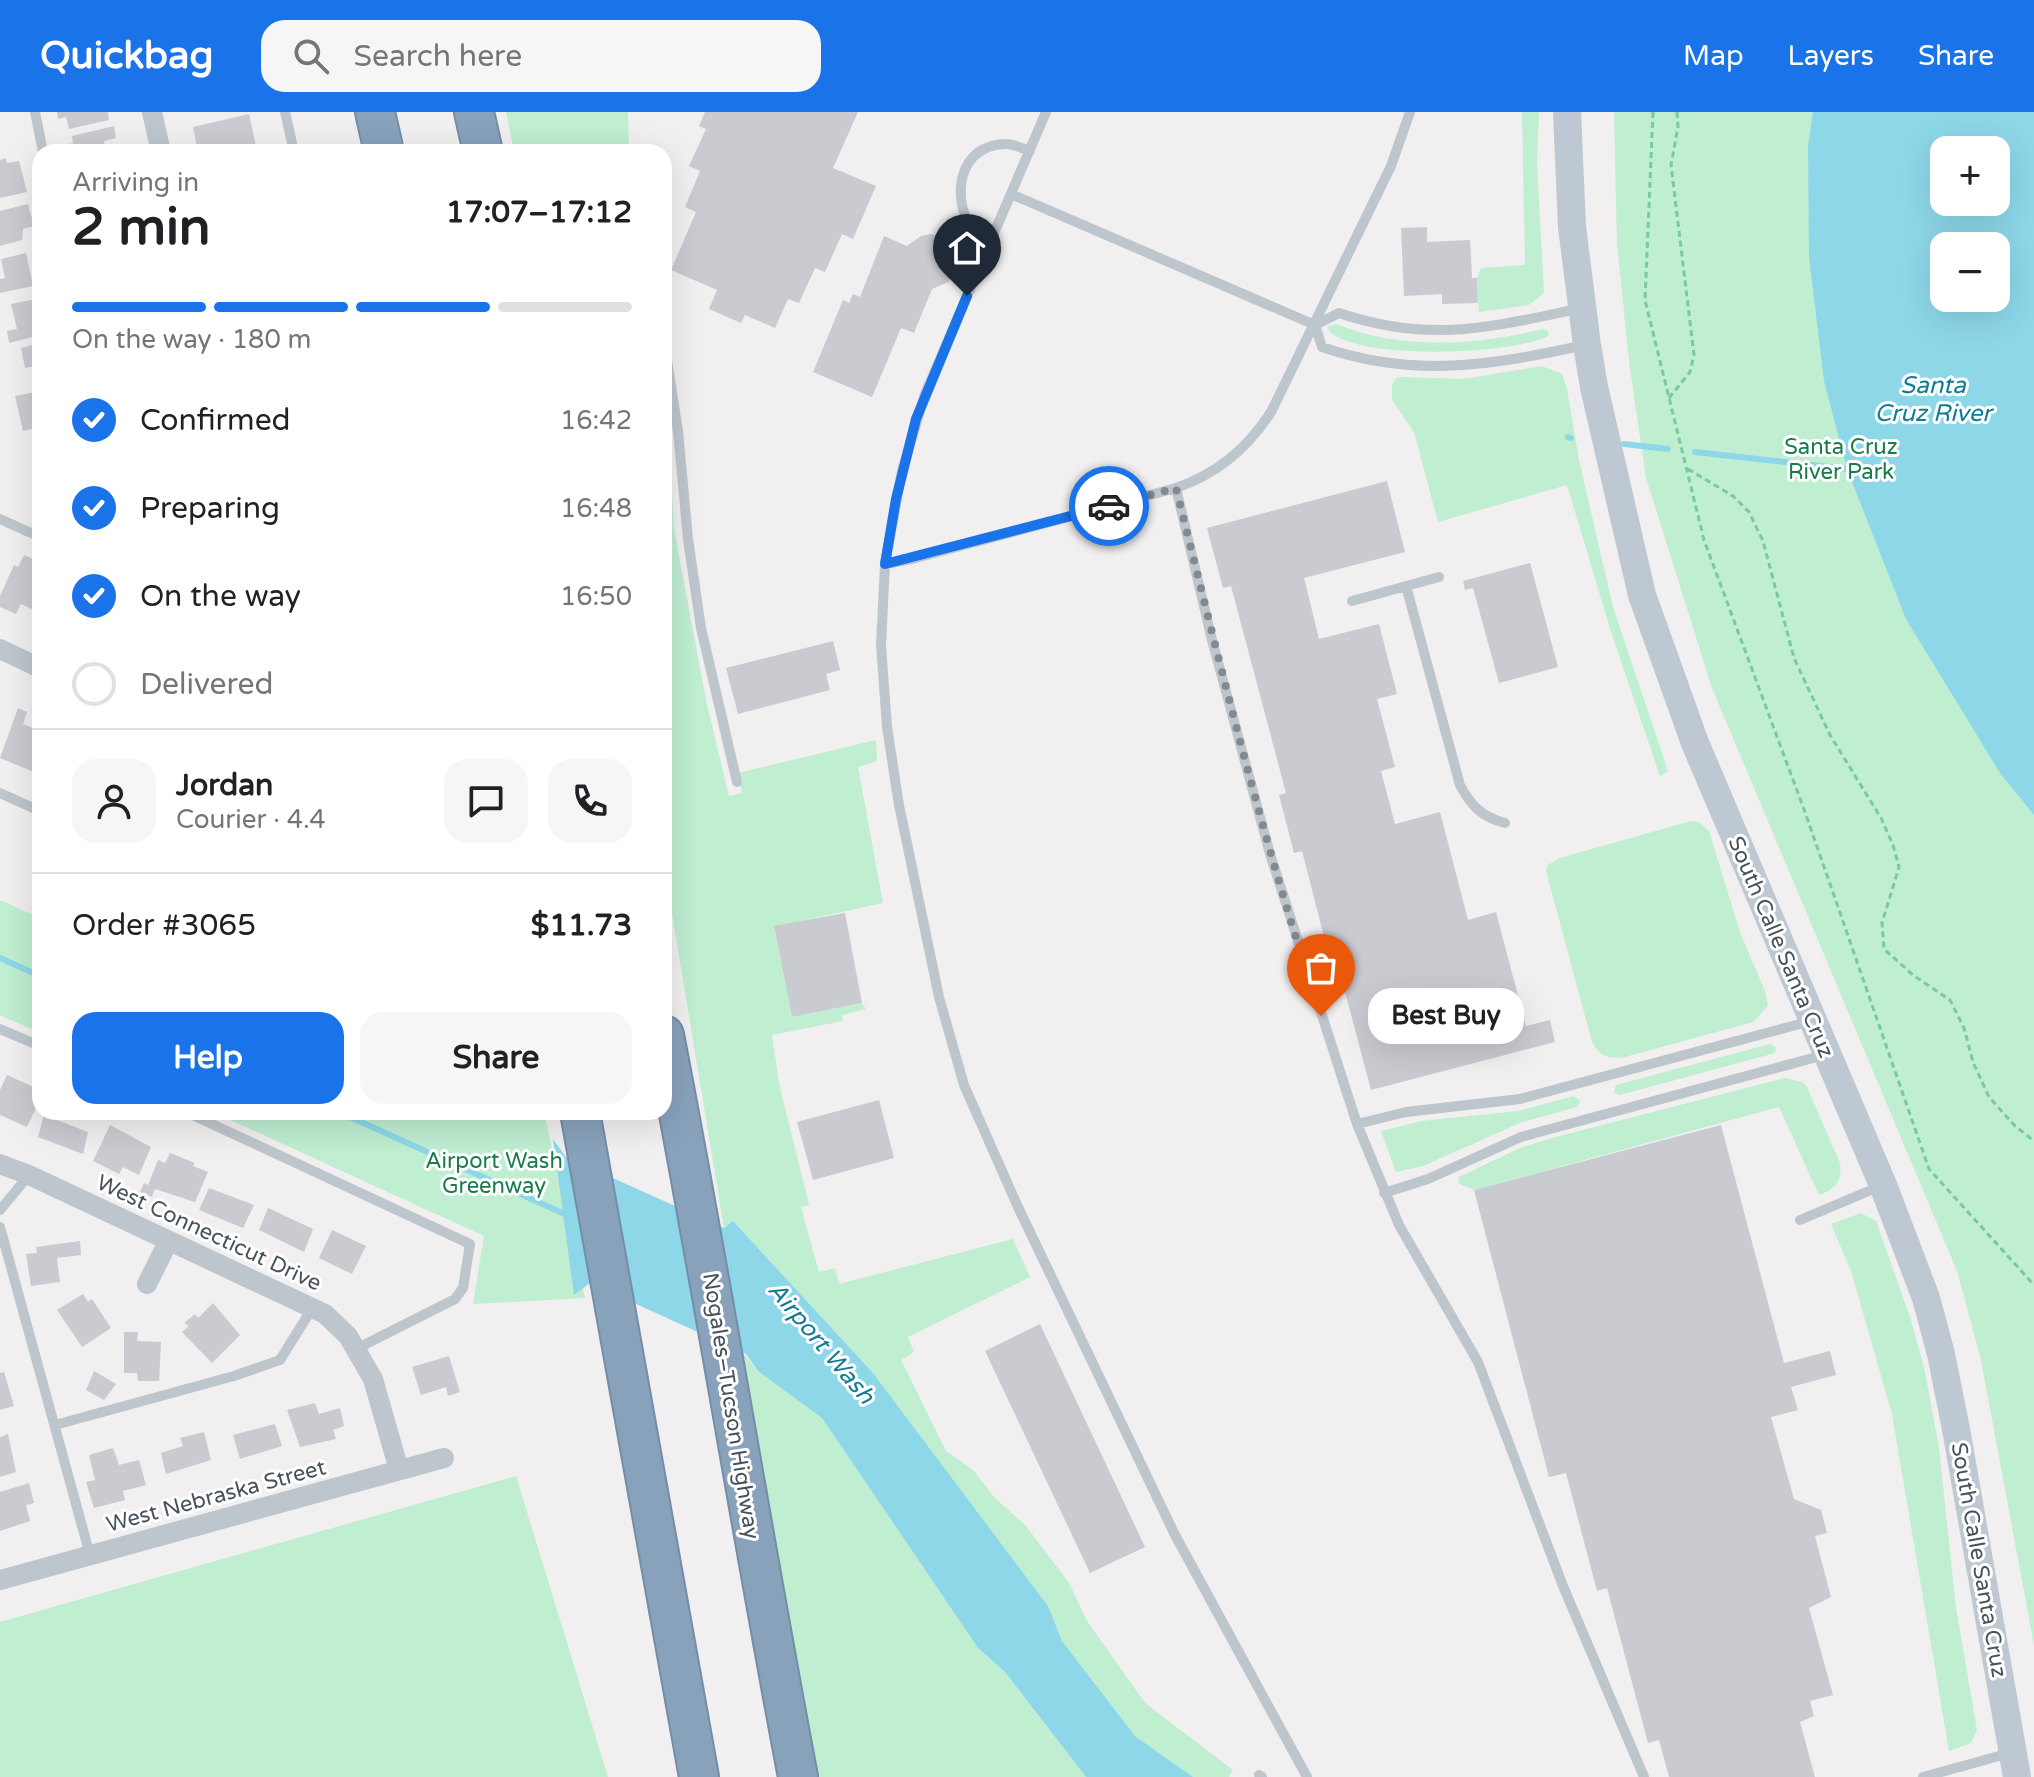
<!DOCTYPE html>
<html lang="en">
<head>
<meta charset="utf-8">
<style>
	body { margin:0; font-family:"Varela Round",sans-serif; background:#f6f6f6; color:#202124; height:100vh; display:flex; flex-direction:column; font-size:30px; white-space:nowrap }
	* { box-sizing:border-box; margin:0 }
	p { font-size:26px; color:#757577 }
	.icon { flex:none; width:44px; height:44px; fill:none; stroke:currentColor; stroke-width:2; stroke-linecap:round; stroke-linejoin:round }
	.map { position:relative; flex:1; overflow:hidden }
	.side { position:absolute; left:32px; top:32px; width:640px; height:976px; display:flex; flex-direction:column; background:#fff; border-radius:24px; box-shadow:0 8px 32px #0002 }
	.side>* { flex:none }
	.buttons { position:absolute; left:1930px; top:24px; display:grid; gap:16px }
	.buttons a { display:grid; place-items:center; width:80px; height:80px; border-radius:16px; background:#fff; box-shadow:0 8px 32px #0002; font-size:40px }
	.pin { position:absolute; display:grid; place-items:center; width:68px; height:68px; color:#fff; margin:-82px -34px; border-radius:50% 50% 50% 0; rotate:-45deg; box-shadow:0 0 8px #0007 }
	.pin .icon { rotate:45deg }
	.courier { position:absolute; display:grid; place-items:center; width:80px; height:80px; margin:-40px; border:6px solid #1a73e8; border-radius:50%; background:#fff; color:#222; box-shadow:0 2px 10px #0007 }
	.bubble { position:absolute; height:56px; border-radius:24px; background:#fff; box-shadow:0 8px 32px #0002; font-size:26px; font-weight:800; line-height:56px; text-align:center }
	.summary em { font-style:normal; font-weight:800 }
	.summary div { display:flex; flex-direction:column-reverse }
	.summary { display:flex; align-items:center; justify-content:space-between; height:136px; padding:0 40px }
	h1 { font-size:52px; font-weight:800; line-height:60px }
	.bar { display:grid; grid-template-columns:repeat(4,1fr); gap:12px 8px; align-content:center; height:96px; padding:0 40px }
	.bar i { height:10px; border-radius:6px; background:#e0e0e0 }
	.bar .selected { background:#1a73e8 }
	.bar p { grid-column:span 4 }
	.line { display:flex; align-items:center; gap:20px; padding:0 40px; border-top:2px solid #e0e0e0 }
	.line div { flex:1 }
	.round { display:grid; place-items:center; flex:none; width:84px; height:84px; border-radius:24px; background:#f6f6f6 }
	ol { padding:0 40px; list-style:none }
	li { display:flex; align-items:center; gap:24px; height:88px }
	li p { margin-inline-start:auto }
	li .icon { padding:8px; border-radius:50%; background:#1a73e8; color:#fff; stroke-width:4 }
	li:last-child { color:#757577 }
	li i { width:44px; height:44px; border:4px solid #e0e0e0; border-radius:50% }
	.cta { display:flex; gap:16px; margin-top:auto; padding:16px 40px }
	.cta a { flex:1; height:92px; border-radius:24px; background:#1a73e8; color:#fff; font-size:32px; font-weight:800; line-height:92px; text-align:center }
	.cta a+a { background:#f6f6f6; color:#202124 }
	header { display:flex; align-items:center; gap:48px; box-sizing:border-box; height:112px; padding:0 40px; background:#1a73e8; color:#fff }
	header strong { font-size:38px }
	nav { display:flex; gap:44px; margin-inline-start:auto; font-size:28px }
	.search { width:560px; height:72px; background:#f6f6f6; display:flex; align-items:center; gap:20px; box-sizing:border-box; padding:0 28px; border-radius:24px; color:#757577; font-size:30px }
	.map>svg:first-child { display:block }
	.green { fill:#bfeed1; fill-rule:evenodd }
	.water { fill:#8dd7e9; fill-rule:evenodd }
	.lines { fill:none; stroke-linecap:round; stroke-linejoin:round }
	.stream { stroke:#8dd7e9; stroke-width:6 }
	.building { fill:#c9cbd1 }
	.highway-casing { stroke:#748da8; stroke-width:42 }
	.path { stroke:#78caa1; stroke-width:3; stroke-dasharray:6 4; stroke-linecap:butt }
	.lane { stroke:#bec6cd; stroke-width:10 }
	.street { stroke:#bec6cd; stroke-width:20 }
	.secondary { stroke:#bdc8d2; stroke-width:28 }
	.highway { stroke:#88a2bc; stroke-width:38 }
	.done { stroke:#83898f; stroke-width:8; stroke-dasharray:0 14.4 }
	.route { stroke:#1a73e8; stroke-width:10 }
	.labels { text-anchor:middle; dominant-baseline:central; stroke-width:6; stroke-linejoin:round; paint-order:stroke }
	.park-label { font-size:22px; fill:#1a7b4a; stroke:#fff }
	.street-label { font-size:22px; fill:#48525c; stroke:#fff }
	.water-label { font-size:24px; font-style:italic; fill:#117c96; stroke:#fff }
</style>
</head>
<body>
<header>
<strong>Quickbag</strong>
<div class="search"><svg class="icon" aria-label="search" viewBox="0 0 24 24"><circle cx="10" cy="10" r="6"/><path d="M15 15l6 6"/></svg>Search here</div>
<nav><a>Map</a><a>Layers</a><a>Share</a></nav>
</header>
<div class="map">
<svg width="2034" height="1665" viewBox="0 0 2034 1665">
	<rect width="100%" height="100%" fill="#f1efef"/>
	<path class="green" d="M506 0H628L629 40H514Z
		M1522 0H1539L1537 52 1544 181 1529 193 1479 200 1477 166 1481 156 1525 153Z
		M1614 0H2034V1533L1981 1248 1957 1159 1712 576 1646 366 1630 257 1617 133ZM1944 38H1996V90H1944ZM1944 134H1996V186H1944Z
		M1336 212C1400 238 1476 234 1542 217L1548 219 1549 223C1519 243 1343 250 1327 215Z
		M1542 254 1562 262 1567 277 1579 348 1613 495 1668 659 1660 664 1611 520 1567 373 1438 410 1414 320 1392 288V273L1395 267 1401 265 1463 267Z
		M664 295 669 332 674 417 707 593 729 684 742 681 738 661 876 628 877 649 858 655 883 791 774 815 792 905 862 891 866 897 842 903 843 909 772 923 779 971 809 1093 801 1095 819 1160 835 1156 839 1172 1013 1127 1030 1165 908 1225 914 1240 901 1248 946 1339 973 1358 994 1385 1026 1414 1069 1471 1087 1509 1145 1591 1233 1658 1229 1665H1193L1135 1624 1062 1529 1048 1494 873 1261 733 1109 724 1116 664 753Z
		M1691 709 1699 710 1709 719 1740 820 1765 879 1768 894 1753 910 1621 946C1606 946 1599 943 1592 930L1546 759 1548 753 1560 746Z
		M0 788 40 806V921L0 903Z
		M1770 932 1776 935 1775 941 1620 983 1614 981 1616 973Z
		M1785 966 1802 970 1807 975 1840 1051C1843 1068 1835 1078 1819 1083L1779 995 1474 1078 1458 1071 1459 1065 1520 1036 1552 1026Z
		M1574 984 1580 989 1577 995 1522 1010 1423 1054 1396 1060 1381 1019 1422 1009 1518 999Z
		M213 1000H544L585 1186 473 1192 484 1124Z
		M1861 1101 1876 1109 1910 1205 1924 1255 1939 1336 1956 1496 1977 1618 1971 1631 1949 1639 1892 1302 1851 1159 1831 1112Z
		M743 1241 758 1259 822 1306 978 1536 1005 1560 1086 1665H816Z
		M516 1364 608 1665H0V1510Z"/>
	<path class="water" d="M1813 0H2034V703L2000 661 1906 507 1847 357 1824 269 1809 145 1808 34ZM1944 38H1996V90H1944ZM1944 134H1996V186H1944Z
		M553 1027 566 1045 724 1116 733 1109 873 1261 1048 1494 1062 1529 1135 1624 1193 1665H1086L1005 1560 978 1536 822 1306 758 1259 746 1242 590 1171 574 1183Z"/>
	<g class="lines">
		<path class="stream" d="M1568 325 1571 326
			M1624 332 1668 337
			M1695 340 1847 357
			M0 846 40 864
			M339 1000 569 1104"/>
	</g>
	<path class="building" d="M57 0H108L109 8 69 17 66 5 58 7Z
		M705 0H858L833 56 876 74 853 127 842 122 825 160 815 156 799 191 788 187 775 216 745 203 741 211 709 197 717 178 671 158 696 100 685 95 700 59 689 54 706 17 699 14Z
		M249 2 257 39 198 40 193 15Z
		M114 14 116 26 104 29 106 40H63L62 34 73 31 72 24Z
		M6 46 7 51 19 49 27 80 0 86V48Z
		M28 92 34 114 23 117 22 128 0 134V99Z
		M1427 115V130L1470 128 1472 166H1477L1478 191 1442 192V182L1404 184 1401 116Z
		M931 122 939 124 953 136 957 145 954 162 948 170 932 177 914 221 901 216 872 285 813 260 843 188 849 191 853 182 860 185 884 124 907 134 921 124Z
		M26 141 33 174 0 181V167L5 166 1 147Z
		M36 187 40 202V223L9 231 7 219 17 217 11 192Z
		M40 231V274H39L34 254 25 256 21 236Z
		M40 279V315L23 319 15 284Z
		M1387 369 1405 440 1304 466 1319 527 1379 512 1397 582 1377 587 1395 655 1381 659 1395 712 1440 700 1468 808 1496 800 1526 914 1550 908 1555 930 1371 978 1335 842 1329 844 1302 739 1294 741 1279 683 1286 681 1231 474 1223 476 1207 416Z
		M24 443 40 450 36 463 40 465V490L36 499 21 492 16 502 0 495V484L14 453 18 455Z
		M1530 451 1558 555 1499 571 1473 476 1465 478 1463 469Z
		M833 529 840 558 826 562 830 578 738 602 726 556Z
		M18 596 27 600 23 612 40 619V645L34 660 0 646Z
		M845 801 862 891 792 905 774 814Z
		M7 963 40 978V988L27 1015 0 1003V978Z
		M879 988 894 1046 813 1068 797 1010Z
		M44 1003 88 1020 83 1042 38 1025Z
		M110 1013 151 1035 139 1063 123 1055 119 1062 93 1049Z
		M1721 1013 1784 1251 1830 1239 1836 1263 1791 1275 1798 1298 1771 1305 1794 1387 1821 1398 1827 1421 1815 1424 1831 1485 1809 1496 1833 1583 1810 1589 1814 1604 1800 1610 1815 1665H1669L1659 1628 1648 1631 1607 1476 1597 1479 1566 1361 1549 1365 1474 1078Z
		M170 1041 195 1051 193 1054 208 1060 195 1090 155 1077 152 1085 140 1080 144 1071 148 1073 158 1048 165 1051Z
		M209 1076 254 1093 243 1116 199 1098Z
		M268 1096 313 1117 304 1140 259 1118Z
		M332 1118 366 1134 352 1162 319 1146Z
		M80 1129 81 1143 57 1146 60 1170 31 1174 26 1142 37 1141 36 1135Z
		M83 1182 88 1190 92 1187 111 1216 82 1235 57 1198Z
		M213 1191 240 1223 212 1251 182 1220 189 1214 184 1211 195 1202 198 1206Z
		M1040 1212 1145 1435 1090 1461 985 1239Z
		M124 1220H138L137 1229 161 1230 159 1269H138L137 1261H124Z
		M449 1244 460 1280 448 1284 446 1275 421 1283 412 1255Z
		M94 1259 116 1272 104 1288 86 1278Z
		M4 1260 14 1294 0 1298V1261Z
		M315 1291 319 1302 340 1296 344 1314 333 1318 336 1327 300 1335 287 1298Z
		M275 1312 282 1334 240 1347 233 1323Z
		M204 1320 211 1348 166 1362 161 1341 183 1334 180 1326Z
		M8 1322 16 1360 0 1365V1325Z
		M113 1336 119 1353 139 1348 146 1373 123 1379 125 1388 94 1396 86 1370 95 1368 89 1343Z
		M29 1371 34 1391 26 1393 30 1409 0 1419V1380Z"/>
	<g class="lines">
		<g class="highway-casing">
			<path id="highway" d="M375 0 384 40
				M474 0 483 40
				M664 923C712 1170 751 1418 798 1665
				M580 1000 699 1665"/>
		</g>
		<path class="path" d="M1653 0 1645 188 1704 428 1805 700 1929 1057 2034 1173
			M1669 286 1690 260 1694 243 1671 53 1678 15 1677 0
			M1688 357 1733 384 1749 400 1763 429 1794 546 1830 623 1881 706 1893 733 1899 755 1882 811 1884 837 1913 863 1950 888 1964 916 1973 950 1989 985 2015 1014 2034 1029"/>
		<path class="lane" d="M35 0 43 40
			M285 0 294 40
			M1046 0 925 282 902 359 885 452 881 533 887 615 899 693 939 885 964 973 1018 1095 1175 1423 1307 1665
			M1011 82 1315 213 1322 235C1414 267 1493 253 1585 233
			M988 135C950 108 948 33 1006 32 1013 32 1022 36 1030 39
			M1315 213 1339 201C1431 232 1491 215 1582 196
			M664 229 678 319 688 427 701 516 737 670
			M1176 376C1217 362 1248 336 1271 300L1391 54 1410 0
			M0 407 40 425
			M885 452 912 447 1176 376 1212 528 1270 742 1357 1012 1399 1113 1478 1250 1563 1474 1644 1665
			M1406 474 1460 673C1471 694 1482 705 1505 711
			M1352 489 1439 465
			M0 681 40 699
			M0 917 40 934
			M186 1000 470 1132 463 1176 455 1187 356 1237
			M1357 1012 1406 1000 1520 987 1811 909
			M1384 1081 1428 1067 1521 1025 1824 943
			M0 1098 29 1063
			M1800 1108 1883 1073
			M0 1115 90 1443
			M55 1313 234 1264 280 1248 313 1195
			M1259 1663 1262 1665
			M1923 1665 2010 1641"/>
		<path class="street" d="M152 0 161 40
			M0 537 40 556
			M0 1052 29 1063 325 1202 348 1224 373 1267 399 1358
			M147 1172 168 1130
			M0 1468 444 1346"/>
		<path class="secondary" d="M1567 0 1572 115 1587 233 1594 275 1642 483 1695 631 1883 1073 1926 1186 1941 1242 1956 1317 2017 1665"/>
		<use href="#highway" class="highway"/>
	</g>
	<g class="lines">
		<path class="done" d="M1109 394 1176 376C1220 553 1263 730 1321 904"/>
		<path class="route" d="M967 184 916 307 896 387 885 452 1109 394"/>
	</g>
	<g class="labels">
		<g class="park-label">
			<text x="1841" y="335">Santa Cruz<tspan x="1841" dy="25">River Park</tspan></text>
			<text x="494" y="1049">Airport Wash<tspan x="494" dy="25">Greenway</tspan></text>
		</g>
		<g class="street-label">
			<text transform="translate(1781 835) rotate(67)">South Calle Santa Cruz</text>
			<text transform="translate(209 1121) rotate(25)">West Connecticut Drive</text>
			<text transform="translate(731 1294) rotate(81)">Nogales–Tucson Highway</text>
			<text transform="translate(216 1384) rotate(-15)">West Nebraska Street</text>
			<text transform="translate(1979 1448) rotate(80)">South Calle Santa Cruz</text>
		</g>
		<g class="water-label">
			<text x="1933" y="273">Santa<tspan x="1933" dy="28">Cruz River</tspan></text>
			<text transform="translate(821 1231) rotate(50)">Airport Wash</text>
		</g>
	</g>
</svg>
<div class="buttons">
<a>+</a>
<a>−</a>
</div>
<div class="pin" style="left:1321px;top:904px;background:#ea580c"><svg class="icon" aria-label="bag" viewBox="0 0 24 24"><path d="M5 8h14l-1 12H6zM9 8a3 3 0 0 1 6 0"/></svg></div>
<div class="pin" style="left:967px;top:184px;background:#1f2937"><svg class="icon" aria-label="home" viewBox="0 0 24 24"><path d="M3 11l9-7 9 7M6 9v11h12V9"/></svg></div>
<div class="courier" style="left:1109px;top:394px"><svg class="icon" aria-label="car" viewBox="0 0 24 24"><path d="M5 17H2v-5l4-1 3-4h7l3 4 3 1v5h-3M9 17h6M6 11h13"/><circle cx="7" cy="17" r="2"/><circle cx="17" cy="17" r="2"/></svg></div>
<div class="bubble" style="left:1368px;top:876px;width:156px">Best Buy</div>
<section class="side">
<div class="summary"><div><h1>2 min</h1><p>Arriving in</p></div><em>17:07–17:12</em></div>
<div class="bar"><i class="selected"></i><i class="selected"></i><i class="selected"></i><i></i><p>On the way · 180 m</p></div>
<ol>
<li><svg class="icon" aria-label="check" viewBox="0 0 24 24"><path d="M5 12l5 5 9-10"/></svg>Confirmed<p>16:42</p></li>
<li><svg class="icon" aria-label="check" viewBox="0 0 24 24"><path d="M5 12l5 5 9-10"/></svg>Preparing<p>16:48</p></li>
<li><svg class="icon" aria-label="check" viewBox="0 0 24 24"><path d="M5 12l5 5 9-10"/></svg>On the way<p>16:50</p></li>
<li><i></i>Delivered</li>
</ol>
<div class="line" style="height:144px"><a class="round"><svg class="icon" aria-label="person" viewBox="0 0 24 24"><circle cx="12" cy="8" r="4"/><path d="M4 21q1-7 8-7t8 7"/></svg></a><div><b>Jordan</b><p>Courier · 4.4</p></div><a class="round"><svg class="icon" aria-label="chat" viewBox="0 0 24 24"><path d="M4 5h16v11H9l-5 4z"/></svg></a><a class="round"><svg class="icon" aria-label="phone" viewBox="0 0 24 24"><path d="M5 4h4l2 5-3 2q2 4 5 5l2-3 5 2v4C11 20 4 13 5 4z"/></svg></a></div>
<div class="line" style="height:104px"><div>Order #3065</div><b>$11.73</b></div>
<div class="cta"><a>Help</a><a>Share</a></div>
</section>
</div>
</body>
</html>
